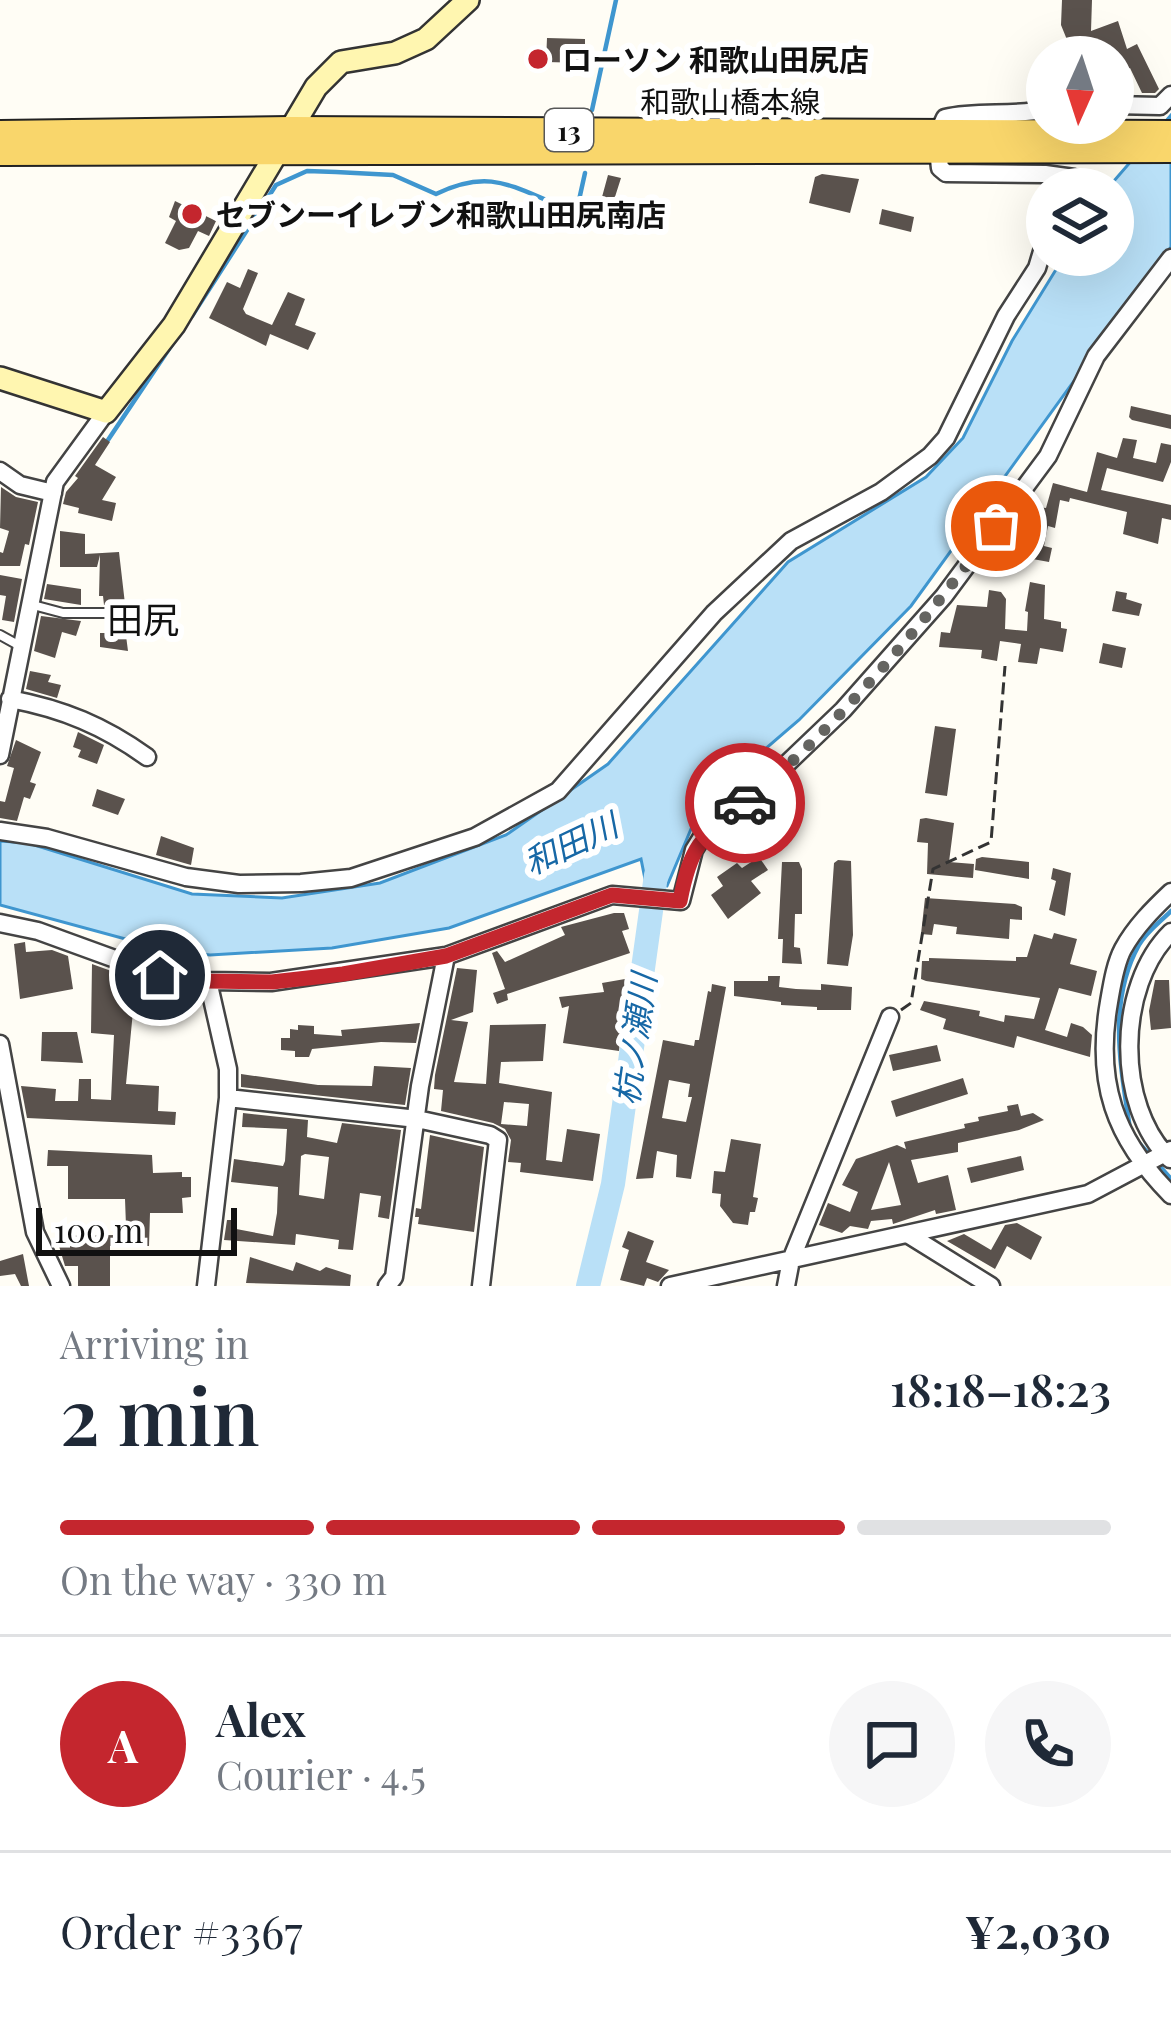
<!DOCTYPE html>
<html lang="en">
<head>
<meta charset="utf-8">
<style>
	body { margin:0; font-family:"Playfair Display","Noto Sans JP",serif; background:#f6f6f7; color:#1f2937; height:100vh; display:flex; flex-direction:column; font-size:45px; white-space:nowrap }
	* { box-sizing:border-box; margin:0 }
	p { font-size:39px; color:#747a83 }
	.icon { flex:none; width:66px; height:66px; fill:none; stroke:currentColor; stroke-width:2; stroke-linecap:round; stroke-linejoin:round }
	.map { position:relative; height:1286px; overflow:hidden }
	.sheet { display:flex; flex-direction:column; background:#fff; flex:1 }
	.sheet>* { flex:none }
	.needle { width:78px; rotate:183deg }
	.buttons { position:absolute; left:1026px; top:36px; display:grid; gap:24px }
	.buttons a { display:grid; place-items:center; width:108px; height:108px; border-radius:50%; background:#fff; box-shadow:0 12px 48px #0002; font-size:60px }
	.scale { position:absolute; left:36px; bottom:30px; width:201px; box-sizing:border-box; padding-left:12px; border:6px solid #111; border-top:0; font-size:33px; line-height:42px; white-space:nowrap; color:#111; -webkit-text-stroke:9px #fff; paint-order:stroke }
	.pin { position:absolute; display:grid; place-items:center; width:102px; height:102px; color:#fff; margin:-51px; border:6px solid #fff; border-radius:50%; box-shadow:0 3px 12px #0007 }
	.courier { position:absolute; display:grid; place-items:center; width:120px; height:120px; margin:-60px; border:9px solid #c4262e; border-radius:50%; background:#fff; color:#222; box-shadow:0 3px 15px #0007 }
	.summary em { font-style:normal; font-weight:600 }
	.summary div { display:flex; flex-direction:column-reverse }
	.summary { display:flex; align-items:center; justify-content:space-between; height:204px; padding:0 60px }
	h1 { font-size:78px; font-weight:600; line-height:90px }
	.bar { display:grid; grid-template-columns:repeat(4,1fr); gap:18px 12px; align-content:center; height:144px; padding:0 60px }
	.bar i { height:15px; border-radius:9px; background:#e0e1e3 }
	.bar .current { background:#c4262e }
	.bar p { grid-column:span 4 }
	.line { display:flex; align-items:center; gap:30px; padding:0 60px; border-top:3px solid #e0e1e3 }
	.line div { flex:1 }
	.round { display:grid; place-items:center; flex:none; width:126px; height:126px; border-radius:63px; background:#f6f6f7 }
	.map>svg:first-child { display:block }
	.water { fill:#b9e0f7; stroke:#3f96cf; stroke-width:3 }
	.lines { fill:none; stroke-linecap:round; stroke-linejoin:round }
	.stream { stroke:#3f96cf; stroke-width:4.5 }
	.river { stroke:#b9e0f7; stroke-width:24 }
	.building { fill:#5a524d; fill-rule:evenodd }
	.lane-casing { stroke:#444; stroke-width:12 }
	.street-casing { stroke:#444; stroke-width:21 }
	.secondary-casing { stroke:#333; stroke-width:26 }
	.primary-casing { stroke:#222; stroke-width:28 }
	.path { stroke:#333; stroke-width:3; stroke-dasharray:12 6; stroke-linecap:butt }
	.lane { stroke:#fff; stroke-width:8 }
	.street { stroke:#fff; stroke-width:16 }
	.secondary { stroke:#fff6b0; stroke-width:21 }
	.primary { stroke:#f9d66b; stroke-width:24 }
	.done { stroke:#646461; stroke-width:12; stroke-dasharray:0 21.6 }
	.route { stroke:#c4262e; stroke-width:15 }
	.poi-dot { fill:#c4262e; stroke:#fff; stroke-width:4.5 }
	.labels { text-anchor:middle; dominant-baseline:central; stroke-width:12; stroke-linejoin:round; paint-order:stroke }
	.shield { fill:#fff; stroke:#585858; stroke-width:3 }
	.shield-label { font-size:27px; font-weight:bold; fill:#111 }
	.poi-label { font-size:30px; font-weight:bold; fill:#111; stroke:#fff; text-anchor:start }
	.street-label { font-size:30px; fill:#111; stroke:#fff }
	.water-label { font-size:33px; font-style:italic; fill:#1768a6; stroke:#fff }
	.quarter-label { font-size:36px; fill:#111; stroke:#fff }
</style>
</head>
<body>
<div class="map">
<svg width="1171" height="1286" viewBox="0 0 1171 1286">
	<rect width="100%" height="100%" fill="#fffdf5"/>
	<path class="water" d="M1171 115V247L911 606 799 720 702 803 667 886 646 884 641 859 449 928 332 948 210 955 166 950 0 905V841L28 843 192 894 282 898 380 883 506 835 608 764 788 562 926 477 963 438 1012 341 1065 255H1113V189H1107Z"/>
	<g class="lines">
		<path class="stream" d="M592 110 616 0
			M192 316 276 185 307 171 336 172 393 175 436 194C492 167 513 188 568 209H577L585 173
			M108 440 175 340
			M1130 1129C1121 1068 1107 1002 1139 945 1146 932 1160 922 1171 911
			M1139 1143 1171 1179"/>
		<path class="river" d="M588 1286 613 1184 656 875"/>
	</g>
	<path class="building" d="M1062 0H1092L1091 31 1118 21 1127 49 1137 44 1159 89 1155 93H1142L1130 68 1113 77V57H1074L1061 25Z
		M547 38 585 39V63L546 62Z
		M822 174 859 179 850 213 809 203 815 177Z
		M608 175 621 178 607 222 596 219Z
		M175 201 216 221 209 236 198 231 189 248 179 250 165 243 176 221 169 217Z
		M882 209 914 217 911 232 879 224Z
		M248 269 258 273 243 309 246 314 272 325 288 292 305 299 295 325 316 333 308 350 270 334 266 346 209 318 227 282 240 288Z
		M1131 406 1171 415V429L1132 420 1129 417Z
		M103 437 110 442 95 465 116 477 102 500 116 503 112 521 78 513 79 508 63 504 66 492 78 478 75 476Z
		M1123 438 1137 440 1133 458 1156 463 1161 443 1171 445V462L1163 482 1107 468 1101 490 1171 505V520L1162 518 1158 544 1123 534 1127 512 1070 498 1069 502 1060 500 1055 528 1048 526 1044 546 1052 548 1049 562 1027 558 1038 507 1046 508 1053 483 1087 492 1097 452 1117 458Z
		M1 487 16 497 38 502 29 545 25 544 20 566H0V552L3 553 9 531 0 528Z
		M60 531 85 534V554L119 552 125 604 104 605 103 596H99L100 555 97 567H60Z
		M0 575 22 579 14 622 2 620 6 596 0 595Z
		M1030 582 1045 585 1044 619 1061 622V628L1067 629 1063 652 1040 648 1037 664 1018 662 1021 644 1000 641 997 661 981 658 982 650 939 647 941 632 950 633 957 605 987 607 989 590 1001 592 1006 599 1005 629 1027 631 1028 612 1025 611Z
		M47 584 81 589V605L44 599Z
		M1116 591 1127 593 1126 599 1142 604 1139 616 1112 611Z
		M41 616 81 621 76 636 62 632 55 658 34 651Z
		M106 627 125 628 128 651 100 647V633H106Z
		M1103 643 1126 648 1122 668 1099 663Z
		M30 671 51 675 48 682 61 685 57 698 26 689Z
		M935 726 956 729 947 796 925 793Z
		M78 732 104 745 97 764 78 757 81 750 73 747Z
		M16 740 41 752 30 782 36 784 30 799 24 797 17 821 0 818V801L5 802 14 768 7 766Z
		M97 789 125 799 118 815 92 806Z
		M926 818 954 823 949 862 974 864 973 878 927 874 928 843 917 842 920 819Z
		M161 836 194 848 191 865 156 855Z
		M759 857 768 870 751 881 761 893 728 919 711 895 723 886 717 877 737 863 742 868Z
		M982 857 1029 862V879L975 870 976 859Z
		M838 860 851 861 853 935 848 966 827 964 834 863Z
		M782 862H799L802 869V914H795L794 947 800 948 802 964 782 963 783 939H778Z
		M1053 868 1071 873 1065 916 1049 910 1056 881 1051 879Z
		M925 898 1015 904 1022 907V920L1010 919 1009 939 956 934 957 927 934 924 932 935 921 934Z
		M614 913H624L629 929 622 931 630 953 507 994 508 1000 497 1004 493 993 505 989 492 953 497 951 505 962 565 935 561 927Z
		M1054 933 1077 939 1070 964 1097 971 1091 996 1059 988 1045 1030 1067 1037 1071 1023 1083 1027 1092 1035 1090 1057 1017 1036 1014 1048 943 1029 946 1019 920 1010 924 1001 980 1011 979 1016 1004 1022 1005 1015 1034 1019 1040 998 926 981 921 979 922 961H929V958L1016 961V957H1027L1034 934 1052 939Z
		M25 942 26 952 52 950 68 956 73 989 20 999 14 944Z
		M92 964 136 980 126 1084 159 1086 158 1111 176 1112 175 1125 27 1118 21 1086 56 1089 55 1101H78L79 1079H91V1099L111 1100 114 1035 91 1033Z
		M457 968 477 970 473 1012 451 1020 468 1022 454 1082 486 1084 490 1025 546 1024 543 1061 501 1062 499 1083 552 1092 546 1160 562 1162 567 1129 600 1134 593 1181 520 1172 521 1163 508 1162 511 1140 505 1129 493 1123 441 1111 443 1090 434 1089 435 1075ZM504 1102 529 1104 527 1126 501 1124Z
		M768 976H780L779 987 796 989 821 990V984L852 987 851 1010H817V1007L781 1005V1002L734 996V981H768Z
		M625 979 619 1051 563 1043 569 1006 562 1008 559 997 604 992 602 983Z
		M1155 980H1169L1171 1028 1151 1030 1149 1011Z
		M712 984 726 987 691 1179 676 1177 677 1155 657 1151 653 1178 636 1179 663 1040 694 1046 695 1040H699L708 991 711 992ZM669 1080 690 1084 688 1097H692L686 1122 662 1118Z
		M420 1023 416 1043 381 1042 312 1049 309 1057H295V1051L281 1050V1038H290V1029L298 1030V1025L314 1026V1034L342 1036 341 1030Z
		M42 1032H77L83 1063 41 1061Z
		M937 1045 941 1061 893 1071 889 1055Z
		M374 1066 411 1068 405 1105 241 1087V1074L318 1085 372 1086Z
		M963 1078 968 1094 896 1117 891 1101Z
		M1018 1104 1021 1116 1033 1113 1044 1120 1019 1130 958 1143V1152L911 1160 918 1183 948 1175 956 1210 936 1214 935 1210 893 1224 892 1219 871 1221 868 1229 850 1226 842 1233 819 1225 828 1203 850 1212 858 1192 842 1185 856 1159 897 1145 906 1149 904 1142 965 1128 964 1124 979 1121 978 1117 1008 1111 1007 1106ZM889 1162 901 1205 871 1210Z
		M243 1113 308 1120 307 1137 337 1143 342 1123 401 1130 389 1219 378 1217 381 1196 360 1193 353 1250 338 1249 339 1240 296 1234 295 1245 224 1240 227 1220H232L231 1228 273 1236 277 1213 278 1187 231 1182 234 1159 283 1166 285 1161 287 1129 242 1127ZM305 1154 329 1157 324 1199 299 1195 301 1156Z
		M430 1135 484 1147 474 1232 418 1224 419 1217H415L416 1208 421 1209Z
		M731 1139 761 1144 753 1197 758 1198 755 1212H750L748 1225 733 1223 720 1206 721 1194 712 1193 714 1171 725 1172Z
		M48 1150 152 1155 153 1173 182 1172V1177H191V1197L182 1198 183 1213H150L149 1246H110V1286H78V1266H65L56 1236 115 1235V1226H126L125 1199H68V1166H47Z
		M1021 1156 1024 1170 971 1183 967 1168Z
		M1017 1223 1042 1237 1031 1260 1007 1246 995 1269 947 1241 964 1234 991 1250 1005 1225Z
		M628 1231 654 1241 646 1262 669 1270 658 1282 647 1278 644 1286 620 1280 629 1250 622 1247Z
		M23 1254 29 1286H21L15 1274 0 1276V1261Z
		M250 1257 293 1271 296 1262 320 1271 326 1267 351 1275 350 1286 246 1283Z"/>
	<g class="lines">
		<g class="lane-casing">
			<path id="lane" d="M33 605 63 613H105
				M0 635 20 646"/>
		</g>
		<g class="street-casing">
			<path id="street" d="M1113 105 1160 106 1171 95
				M938 133 945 118C978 110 1013 117 1047 109
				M938 150 940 168 946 173 1045 174 1074 178
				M0 471 20 485 53 493
				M10 699C63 709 104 726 147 757
				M0 755 55 482 106 412
				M0 831 47 838 186 877 239 884 301 883 351 878 475 837 558 791 714 613 791 541 881 492 930 456 946 438 1006 316 1037 268 1047 235
				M1171 892C1153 909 1135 927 1123 949 1115 964 1112 985 1109 1002 1095 1082 1114 1138 1171 1195
				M0 923 38 931 159 975 208 981 271 982 446 956 612 895 681 901 694 850 702 837 751 798 843 710 944 596 1048 456 1096 356 1171 258
				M208 981 228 1069V1098L417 1119 490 1135 498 1140 481 1286
				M0 1044 35 1232 61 1286
				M1170 1159C1115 1106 1116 986 1171 932
				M909 1235 991 1286
				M206 1286 228 1098
				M387 1286 394 1277 420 1086 446 956
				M670 1286 1088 1194 1171 1150
				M786 1286 791 1260 890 1017"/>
		</g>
		<g class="secondary-casing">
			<path id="secondary" d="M0 378 106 412 174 325 316 87 341 62 395 53 426 39 468 0"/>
		</g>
		<g class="primary-casing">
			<path id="primary" d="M0 133 290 129 1171 133
				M0 153 1171 150"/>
		</g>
		<path class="path" d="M901 1010 911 1003 933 869 991 842 1005 666"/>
		<use href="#lane" class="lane"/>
		<use href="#street" class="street"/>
		<use href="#secondary" class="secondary"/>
		<use href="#primary" class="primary"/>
	</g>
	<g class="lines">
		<path class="done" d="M745 803C840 724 923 625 996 526"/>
		<path class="route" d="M160 975 208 981 272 982 343 974 446 956 612 895 680 901C691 844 701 838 745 803"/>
	</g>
	<g class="poi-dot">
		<circle cx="538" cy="59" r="12"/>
		<circle cx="192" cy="214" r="12"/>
	</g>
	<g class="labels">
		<rect class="shield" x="545" y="109" width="48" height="42" rx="9"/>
		<g class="shield-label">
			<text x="569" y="130">13</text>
		</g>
		<g class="poi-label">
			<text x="562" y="59">ローソン 和歌山田尻店</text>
			<text x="216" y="214">セブンーイレブン和歌山田尻南店</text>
		</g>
		<g class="street-label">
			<text x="730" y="101">和歌山橋本線</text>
		</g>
		<g class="water-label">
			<text transform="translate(570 842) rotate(-25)">和田川</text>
			<text transform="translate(633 1039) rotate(-82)">杭ノ瀬川</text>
		</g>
		<g class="quarter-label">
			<text x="143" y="618">田尻</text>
		</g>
	</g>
</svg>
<div class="buttons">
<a><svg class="needle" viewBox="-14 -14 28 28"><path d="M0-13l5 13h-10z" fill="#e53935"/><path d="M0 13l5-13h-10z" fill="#747a83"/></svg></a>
<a><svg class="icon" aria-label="layers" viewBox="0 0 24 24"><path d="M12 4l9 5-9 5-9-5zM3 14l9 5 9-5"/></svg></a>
</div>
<div class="scale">100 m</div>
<div class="pin" style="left:996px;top:526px;background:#ea580c"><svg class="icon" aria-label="bag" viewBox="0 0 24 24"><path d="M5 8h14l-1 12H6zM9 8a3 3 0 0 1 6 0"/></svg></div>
<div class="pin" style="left:160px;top:975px;background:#1f2937"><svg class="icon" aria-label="home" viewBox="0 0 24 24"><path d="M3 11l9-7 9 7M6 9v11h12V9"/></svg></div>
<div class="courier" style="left:745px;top:803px"><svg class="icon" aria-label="car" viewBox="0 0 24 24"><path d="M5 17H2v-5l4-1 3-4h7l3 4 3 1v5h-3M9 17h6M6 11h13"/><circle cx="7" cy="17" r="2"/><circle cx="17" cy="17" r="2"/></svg></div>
</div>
<section class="sheet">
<div class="summary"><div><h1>2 min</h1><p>Arriving in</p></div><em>18:18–18:23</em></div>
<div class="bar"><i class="current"></i><i class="current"></i><i class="current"></i><i></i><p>On the way · 330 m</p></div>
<div class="line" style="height:216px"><b class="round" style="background:#c4262e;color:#fff">A</b><div><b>Alex</b><p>Courier · 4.5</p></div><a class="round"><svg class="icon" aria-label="chat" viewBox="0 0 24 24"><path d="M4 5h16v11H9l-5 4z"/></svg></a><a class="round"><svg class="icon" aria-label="phone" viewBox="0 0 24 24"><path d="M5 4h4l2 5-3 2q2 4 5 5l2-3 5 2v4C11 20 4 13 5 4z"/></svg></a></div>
<div class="line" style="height:156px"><div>Order #3367</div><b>¥2,030</b></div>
</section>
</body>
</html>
